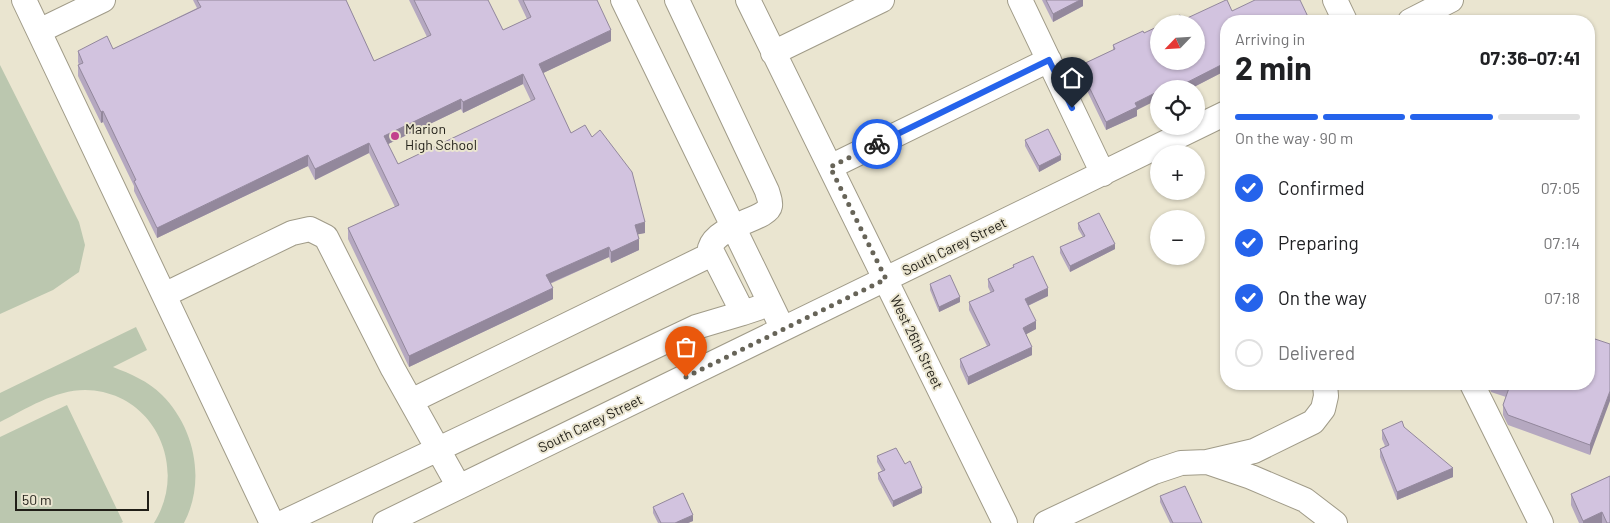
<!DOCTYPE html>
<html lang="en">
<head>
<meta charset="utf-8">
<style>
	body { margin:0; font-family:Barlow,sans-serif; background:#f2f2f2; color:#202124; height:100vh; display:flex; flex-direction:column; font-size:19px; white-space:nowrap }
	* { box-sizing:border-box; margin:0 }
	p { font-size:16px; color:#757577 }
	.icon { flex:none; width:28px; height:28px; fill:none; stroke:currentColor; stroke-width:2; stroke-linecap:round; stroke-linejoin:round }
	.map { position:relative; flex:1; overflow:hidden }
	.drawer { position:absolute; left:1220px; top:15px; width:375px; height:375px; display:flex; flex-direction:column; background:#fff; border-radius:20px; box-shadow:0 1px 4px #0004 }
	.drawer>* { flex:none }
	.needle { width:32px; rotate:245deg }
	.fabs { position:absolute; left:1150px; top:15px; display:grid; gap:10px }
	.fabs a { display:grid; place-items:center; width:55px; height:55px; border-radius:50%; background:#fff; box-shadow:0 1px 4px #0004; font-size:25px }
	.scale { position:absolute; left:15px; bottom:12px; width:134px; box-sizing:border-box; padding-left:5px; border:2px solid #201e17; border-top:0; font-size:14px; line-height:18px; white-space:nowrap; color:#201e17; -webkit-text-stroke:4px #eae5d0; paint-order:stroke }
	.pin { position:absolute; display:grid; place-items:center; width:42px; height:42px; color:#fff; margin:-51px -21px; border-radius:50% 50% 50% 0; rotate:-45deg; box-shadow:0 0 5px #0007 }
	.pin .icon { rotate:45deg }
	.courier { position:absolute; display:grid; place-items:center; width:50px; height:50px; margin:-25px; border:4px solid #2563eb; border-radius:50%; background:#fff; color:#222; box-shadow:0 1px 6px #0007 }
	.head em { font-style:normal; font-weight:700 }
	.head div { display:flex; flex-direction:column-reverse }
	.head { display:flex; align-items:center; justify-content:space-between; height:85px; padding:0 15px }
	h1 { font-size:32px; font-weight:700; line-height:38px }
	.bar { display:grid; grid-template-columns:repeat(4,1fr); gap:8px 5px; align-content:center; height:60px; padding:0 15px }
	.bar i { height:6px; border-radius:4px; background:#e0e0e0 }
	.bar .current { background:#2563eb }
	.bar p { grid-column:span 4 }
	ol { padding:0 15px; list-style:none }
	li { display:flex; align-items:center; gap:15px; height:55px }
	li p { margin-inline-start:auto }
	li .icon { padding:5px; border-radius:50%; background:#2563eb; color:#fff; stroke-width:4 }
	li:last-child { color:#757577 }
	li i { width:28px; height:28px; border:2px solid #e0e0e0; border-radius:50% }
	.map>svg:first-child { display:block }
	.green { fill:#bbc7af }
	.lines { fill:none; stroke-linecap:round; stroke-linejoin:round }
	.minor-casing { stroke:#a09b88; stroke-width:26 }
	.minor { stroke:#fff; stroke-width:24 }
	.wall { fill:#b5a8c0; fill-rule:evenodd }
	.shaded-wall { fill:#93889c }
	.building { fill:#d2c3df; stroke:#93889c; fill-rule:evenodd }
	.done { stroke:#676458; stroke-width:5; stroke-dasharray:0 9 }
	.route { stroke:#2563eb; stroke-width:6 }
	.poi-dot { fill:#c2428c; stroke:#eae5d0; stroke-width:2 }
	.labels { text-anchor:middle; dominant-baseline:central; stroke-width:4; stroke-linejoin:round; paint-order:stroke }
	.poi-label { font-size:14px; fill:#201e17; stroke:#eae5d0; text-anchor:start }
	.street-label { font-size:14px; fill:#201e17; stroke:#eae5d0 }
</style>
</head>
<body>
<div class="map">
<svg width="1610" height="523" viewBox="0 0 1610 523">
	<rect width="100%" height="100%" fill="#eae5d0"/>
	<path class="green" d="M0 65 79 222 85 245 79 272 53 290 0 314Z
		M136 327 147 350 113 367C131 374 148 381 162 395 195 428 206 481 184 523H154C189 467 154 391 85 390 55 390 26 409 0 422V393Z
		M67 405 123 522 121 523H0V437Z"/>
	<g class="lines">
		<g class="minor-casing">
			<path id="minor" d="M24 0 272 523
				M623 0 778 319
				M677 0 767 191C768 195 771 201 770 206 768 219 717 225 710 248L743 313 770 304
				M748 0 1005 523
				M1020 0 1103 174
				M1335 0 1345 21
				M1410 21 1451 0
				M39 31 103 0
				M773 53 882 0
				M830 167 1049 60
				M164 295 292 233 310 229 326 237 393 369 459 487
				M1472 384 1541 523
				M411 401 712 254
				M1207 462 1254 451 1313 422 1323 409 1326 396 1325 384
				M282 523 696 327 743 313
				M385 523 1226 113
				M1046 523 1154 472 1181 463 1207 462 1251 477 1305 500 1335 523"/>
		</g>
		<use href="#minor" class="minor"/>
	</g>
	<path class="wall" d="M193 0H346L374 61 427 37 409 0H488L503 30 527 19 518 0H597L611 41 543 73 571 133 645 233 638 234 639 250 611 263 609 257 550 284 553 299 409 367 348 239V228L395 207 369 153 315 180 308 166 157 238 134 191V186L103 122 101 123 78 76V65H79L78 62V51L113 49 197 8ZM523 84 531 101 398 164 388 144 461 109 463 113Z
		M1042 0H1083V6L1053 22Z
		M1232 11 1226 21 1224 79 1221 73 1190 89H1159L1137 110V116L1106 130 1079 74V66L1113 50V45L1144 33 1183 20Z
		M1025 140 1061 160 1039 172 1025 146Z
		M1078 223 1115 249 1070 272 1060 253V247L1083 237 1078 229Z
		M1013 265 1048 296 1028 306 1036 329 1026 334 1032 355 968 385 960 367V359L987 346 969 310V302L991 293 988 287V279L1013 267Z
		M930 284 960 302 939 312 930 290Z
		M1610 344 1590 455 1508 425 1503 415V405L1506 397 1491 392 1488 384H1589Z
		M1404 427 1453 477 1397 500 1380 457V449L1385 446 1382 439V430Z
		M877 456 905 464 922 493 893 507 878 479V473L882 471 877 462Z
		M1610 476V523H1579L1571 505V494Z
		M1160 496 1202 523H1170L1160 502Z
		M653 507 693 521 688 523H658L653 513Z"/>
	<path class="shaded-wall" d="M1080 0H1083V6L1053 22V14Z
		M611 30V41L539 75V64Z
		M1221 65V73L1190 89H1178V87Z
		M1226 70V78L1224 79V71Z
		M523 74V84L463 113V102Z
		M1176 82V89H1163Z
		M1159 91V99L1137 110V116L1106 130V122L1135 103Z
		M461 99V109L384 146V136Z
		M103 111V122L101 123V112Z
		M369 143V153L315 180V169Z
		M308 155V166L157 238V228Z
		M1061 155V160L1039 172V166Z
		M645 222V233L635 235V225Z
		M639 239V250L611 263V252Z
		M1115 244V249L1070 272V266Z
		M609 247V257L546 285V275Z
		M553 288V299L409 367V356Z
		M1048 288V296L1025 307V299Z
		M960 297V302L939 312V307Z
		M1036 321V329L1023 336V328Z
		M1032 347V355L968 385V377Z
		M1610 391V401L1590 455V445Z
		M1453 468V477L1397 500V492Z
		M922 488V493L893 507V501Z
		M1602 512V523H1583V521Z
		M693 515V521L688 523H675Z"/>
	<path class="building" d="M197 0H346L374 61 431 35 414 0H488L503 30 531 17 523 0H597L611 30 539 64 571 133 585 125 592 137 600 130 632 172 645 222 635 225 639 239 611 252 609 247 546 275 553 288 409 356 348 228 399 205 369 143 315 169 308 155 157 228 134 181 136 180 103 111 101 112 78 65 83 63 78 51 107 36 113 49 201 7ZM523 74 535 99 398 164 384 136 461 99 463 102Z
		M1046 0H1080L1053 14Z
		M1226 0H1227L1232 11 1255 0H1300L1310 21H1226V70L1224 71 1221 65 1178 87 1176 82 1163 89H1159V91L1135 103 1137 107 1106 122 1079 66 1115 49 1113 45 1143 31 1144 33 1159 26V61H1196V24H1162L1180 15 1183 20Z
		M1048 129 1061 155 1039 166 1025 140Z
		M1099 213 1115 244 1070 266 1060 247 1085 236 1078 223Z
		M1033 256 1048 288 1025 299 1036 321 1023 328 1032 347 968 377 960 359 990 345 969 302 994 291 988 279 1014 267 1013 265Z
		M950 275 960 297 939 307 930 284Z
		M1589 337 1610 344V391L1590 445 1508 415 1503 405 1509 388 1498 384H1589Z
		M1402 421 1404 427 1453 468 1397 492 1380 449 1389 445 1382 430Z
		M896 448 905 464 910 461 922 488 893 501 878 473 885 470 877 456Z
		M1610 476V523H1607L1602 512 1583 521 1571 494Z
		M1185 486 1202 523H1173L1160 496Z
		M683 493 693 515 675 523H661L653 507Z"/>
	<g class="lines">
		<path class="done" d="M686 377 886 279 830 167 877 144"/>
		<path class="route" d="M877 144 1049 60 1072 108"/>
	</g>
	<circle class="poi-dot" cx="395" cy="136" r="5"/>
	<g class="labels">
		<g class="poi-label">
			<text x="405" y="128">Marion<tspan x="405" dy="16">High School</tspan></text>
		</g>
		<g class="street-label">
			<text transform="translate(954 246) rotate(-26)">South Carey Street</text>
			<text transform="translate(917 342) rotate(64)">West 26th Street</text>
			<text transform="translate(590 423) rotate(-26)">South Carey Street</text>
		</g>
	</g>
</svg>
<div class="fabs">
<a><svg class="needle" viewBox="-14 -14 28 28"><path d="M0-13l5 13h-10z" fill="#e53935"/><path d="M0 13l5-13h-10z" fill="#757577"/></svg></a>
<a><svg class="icon" aria-label="locate" viewBox="0 0 24 24"><circle cx="12" cy="12" r="6"/><path d="M12 2v4M12 18v4M2 12h4M18 12h4"/></svg></a>
<a>+</a>
<a>−</a>
</div>
<div class="scale">50 m</div>
<div class="pin" style="left:686px;top:377px;background:#ea580c"><svg class="icon" aria-label="bag" viewBox="0 0 24 24"><path d="M5 8h14l-1 12H6zM9 8a3 3 0 0 1 6 0"/></svg></div>
<div class="pin" style="left:1072px;top:108px;background:#1f2937"><svg class="icon" aria-label="home" viewBox="0 0 24 24"><path d="M3 11l9-7 9 7M6 9v11h12V9"/></svg></div>
<div class="courier" style="left:877px;top:144px"><svg class="icon" aria-label="bike" viewBox="0 0 24 24"><circle cx="6" cy="16" r="4"/><circle cx="18" cy="16" r="4"/><path d="M6 16l4-8h5l3 8M10 8l3 8H6M13 5h3"/></svg></div>
<section class="drawer">
<div class="head"><div><h1>2 min</h1><p>Arriving in</p></div><em>07:36–07:41</em></div>
<div class="bar"><i class="current"></i><i class="current"></i><i class="current"></i><i></i><p>On the way · 90 m</p></div>
<ol>
<li><svg class="icon" aria-label="check" viewBox="0 0 24 24"><path d="M5 12l5 5 9-10"/></svg>Confirmed<p>07:05</p></li>
<li><svg class="icon" aria-label="check" viewBox="0 0 24 24"><path d="M5 12l5 5 9-10"/></svg>Preparing<p>07:14</p></li>
<li><svg class="icon" aria-label="check" viewBox="0 0 24 24"><path d="M5 12l5 5 9-10"/></svg>On the way<p>07:18</p></li>
<li><i></i>Delivered</li>
</ol>
</section>
</div>
</body>
</html>
